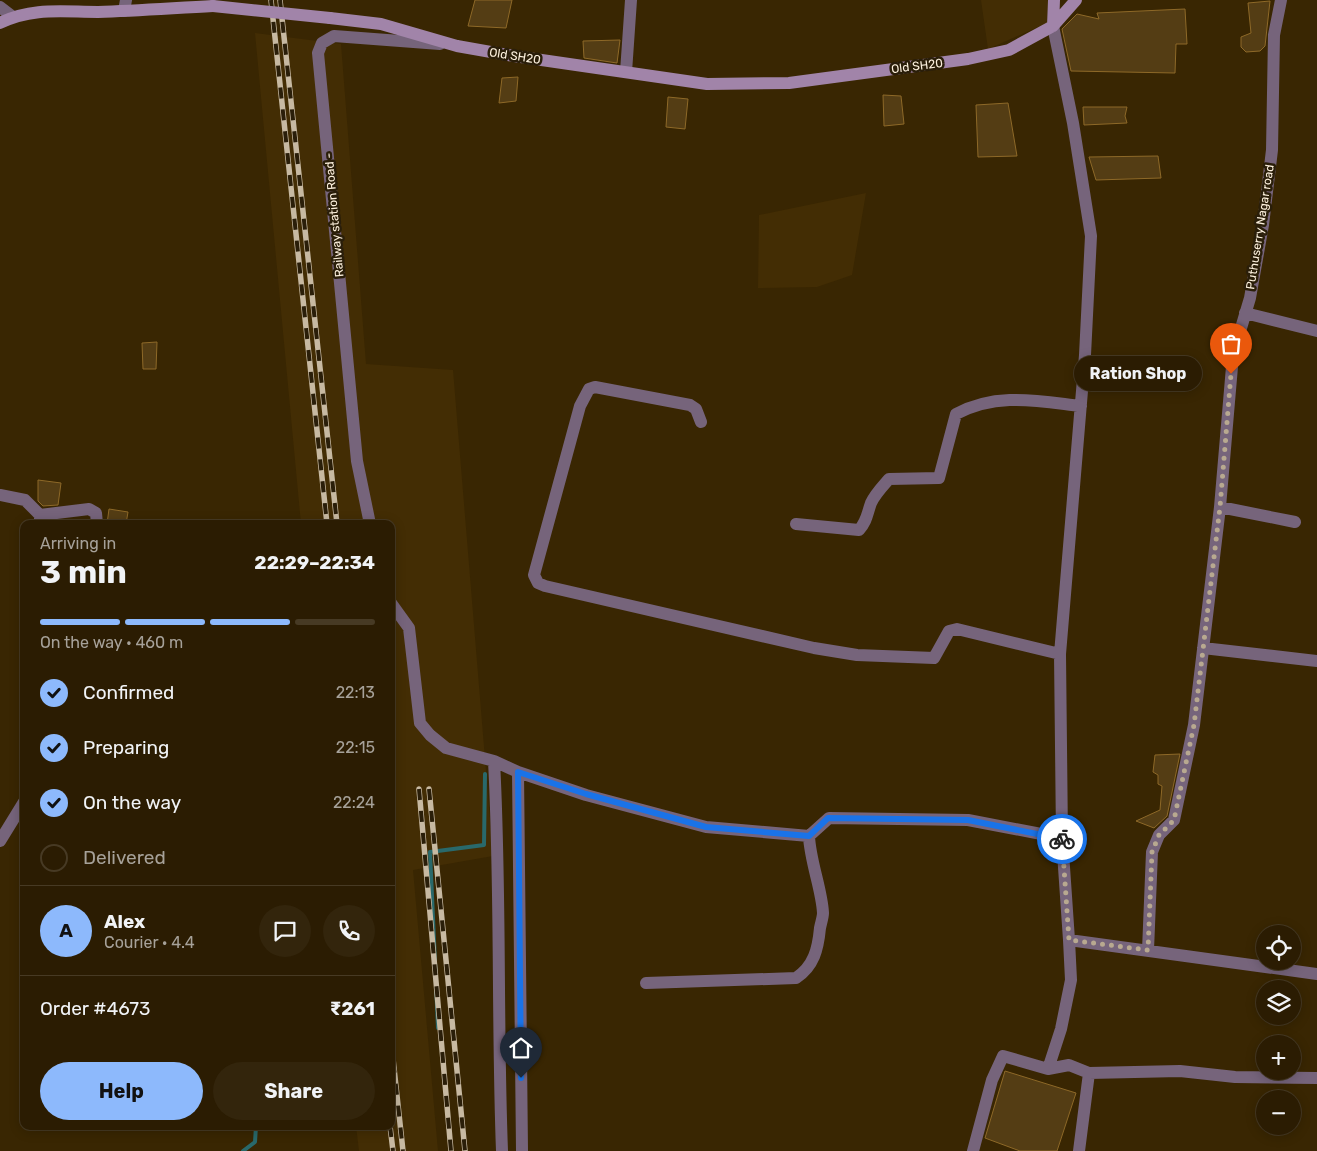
<!DOCTYPE html>
<html lang="en">
<head>
<meta charset="utf-8">
<style>
	body { margin:0; font-family:Rubik,sans-serif; background:#33250c; color:#f1f3f6; height:100vh; display:flex; flex-direction:column; font-size:19px; white-space:nowrap }
	* { box-sizing:border-box; margin:0 }
	p { font-size:16px; color:#a6a199 }
	.icon { flex:none; width:28px; height:28px; fill:none; stroke:currentColor; stroke-width:2; stroke-linecap:round; stroke-linejoin:round }
	.map { position:relative; flex:1; overflow:hidden }
	.drawer { position:absolute; left:20px; top:520px; width:375px; height:610px; display:flex; flex-direction:column; background:#2b1c02; border-radius:10px; box-shadow:0 2px 12px #0003,0 0 0 1px #473a24 }
	.drawer>* { flex:none }
	.tools { position:absolute; left:1256px; top:925px; display:grid; gap:10px }
	.tools a { display:grid; place-items:center; width:45px; height:45px; border-radius:50%; background:#2b1c02; box-shadow:0 2px 12px #0003,0 0 0 1px #473a24; font-size:25px }
	.pin { position:absolute; display:grid; place-items:center; width:42px; height:42px; color:#fff; margin:-51px -21px; border-radius:50% 50% 50% 0; rotate:-45deg; box-shadow:0 0 5px #0007 }
	.pin .icon { rotate:45deg }
	.courier { position:absolute; display:grid; place-items:center; width:50px; height:50px; margin:-25px; border:4px solid #1a73e8; border-radius:50%; background:#fff; color:#222; box-shadow:0 1px 6px #0007 }
	.bubble { position:absolute; height:35px; border-radius:18px; background:#2b1c02; box-shadow:0 2px 12px #0003,0 0 0 1px #473a24; font-size:16px; font-weight:700; line-height:35px; text-align:center }
	.overview em { font-style:normal; font-weight:700 }
	.overview div { display:flex; flex-direction:column-reverse }
	.overview { display:flex; align-items:center; justify-content:space-between; height:85px; padding:0 20px }
	h1 { font-size:32px; font-weight:700; line-height:38px }
	.bar { display:grid; grid-template-columns:repeat(4,1fr); gap:8px 5px; align-content:center; height:60px; padding:0 20px }
	.bar i { height:6px; border-radius:4px; background:#473a24 }
	.bar .active { background:#8db9fc }
	.bar p { grid-column:span 4 }
	.line { display:flex; align-items:center; gap:12px; padding:0 20px; border-top:1px solid #473a24 }
	.line div { flex:1 }
	.round { display:grid; place-items:center; flex:none; width:52px; height:52px; border-radius:26px; background:#33250c }
	ol { padding:0 20px; list-style:none }
	li { display:flex; align-items:center; gap:15px; height:55px }
	li p { margin-inline-start:auto }
	li .icon { padding:5px; border-radius:50%; background:#8db9fc; color:#111; stroke-width:4 }
	li:last-child { color:#a6a199 }
	li i { width:28px; height:28px; border:2px solid #473a24; border-radius:50% }
	.primary-button { display:flex; gap:10px; margin-top:auto; padding:10px 20px }
	.primary-button a { flex:1; height:58px; border-radius:30px; background:#8db9fc; color:#111; font-size:20px; font-weight:700; line-height:58px; text-align:center }
	.primary-button a+a { background:#33250c; color:#f1f3f6 }
	.map>svg:first-child { display:block }
	.built { fill:#432d04 }
	.lines { fill:none; stroke-linecap:round; stroke-linejoin:round }
	.stream { stroke:#29696b; stroke-width:4 }
	.building { fill:#543d14; stroke:#8e6928 }
	.minor { stroke:#76647b; stroke-width:12 }
	.secondary { stroke:#a184a9; stroke-width:12 }
	.rail-casing { stroke:#c7b9a2; stroke-width:5.5 }
	.rail { stroke:#2a1e09; stroke-width:4; stroke-dasharray:11; stroke-linecap:butt }
	.secondary-bridge { stroke:#a184a9; stroke-width:12 }
	.done { stroke:#b8a990; stroke-width:5; stroke-dasharray:0 9 }
	.route { stroke:#1a73e8; stroke-width:6 }
	.labels { text-anchor:middle; dominant-baseline:central; stroke-width:5; stroke-linejoin:round; paint-order:stroke }
	.street-label { font-size:12px; fill:#fcf0dd; stroke:#2a1e09 }
</style>
</head>
<body>
<div class="map">
<svg width="1317" height="1151" viewBox="0 0 1317 1151">
	<rect width="100%" height="100%" fill="#392602"/>
	<path class="built" d="M981 0H1048L1047 23 988 49Z
		M255 33 341 44 366 364 453 370 493 856 413 870 438 1151H359L356 1126H391V524H301Z
		M866 193 852 275 817 287 758 288 759 215Z"/>
	<g class="lines">
		<path class="stream" d="M438 1028 430 852 484 845 485 774
			M243 1151 255 1142 256 1126"/>
	</g>
	<path class="building" d="M475 0H512L506 28 468 26Z
		M1270 1 1265 46 1260 51 1246 52 1241 47V37L1251 33 1248 3Z
		M1185 9 1187 44H1176L1175 73 1071 71 1062 29 1077 14 1099 19 1097 13Z
		M620 40 617 63 584 58 583 41Z
		M518 77 516 101 499 103 502 78Z
		M883 95 901 96 904 124 884 126Z
		M668 97 688 99 685 129 666 127Z
		M1008 103 1017 156 978 157 976 105Z
		M1083 107H1127L1125 116 1127 123 1084 125Z
		M1158 156 1161 178 1096 180 1089 157Z
		M157 342 156 369H143L142 343Z
		M38 480 61 483 58 505 43 506 38 501Z
		M109 509 128 512 126 524H107Z
		M1180 754 1167 816 1154 828 1136 821 1160 810 1162 786 1158 784V775L1153 772 1155 755Z
		M1005 1071 1076 1093 1057 1151H1020L985 1138Z"/>
	<g class="lines">
		<path class="minor" d="M0 7 13 17
			M124 11 126 0
			M1053 26 1073 123 1091 236 1085 355 1060 654 1062 838 1069 940 1317 974
			M626 72 631 0
			M1245 313 1317 331
			M701 422 696 409 690 405 595 387 589 389 580 406 534 575 538 583 545 586 814 648 857 655 934 658 949 631 957 629 1060 654
			M0 495 25 500 40 515V523
			M1220 507 1295 522
			M40 515 89 509 96 513 97 524
			M370 524 357 461 318 53 322 43 334 36 440 44
			M796 524 859 530C867 521 867 514 871 503 875 494 882 487 889 479L939 478 956 414C997 392 1037 401 1081 406
			M391 603 409 628 420 723 430 735 446 748 494 761 518 772 586 795 706 827 809 836 829 818 968 820 1062 838
			M1203 648 1317 661
			M494 761C501 891 497 1021 502 1151
			M518 772 522 1151
			M0 841 24 802
			M1148 950 1152 852 1159 835 1174 820 1194 725 1220 507 1233 355 1250 298 1263 225 1272 150 1274 35 1281 0
			M646 983 796 978C814 966 818 949 820 928 821 923 823 917 823 913 822 890 810 861 809 836
			M1048 1069 1069 1065 1089 1073 1180 1071 1235 1077 1317 1078
			M973 1151 992 1080 1003 1056 1048 1069 1061 1029 1071 980 1069 940
			M1079 1151 1089 1073"/>
		<path class="secondary" d="M330 18 381 24 457 46 514 56 707 84 789 83 968 59 1009 50 1053 26 1076 0
			M0 23C32 7 63 12 98 12 136 11 174 8 213 6
			M1053 26 1054 0"/>
		<g class="rail-casing">
			<path id="rail" d="M271 0 327 524
				M280 0 337 524
				M419 789 451 1151
				M429 789 465 1151
				M391 1040 403 1151
				M390 1126 393 1151"/>
		</g>
		<use href="#rail" class="rail"/>
		<path class="secondary-bridge" d="M213 6 330 18"/>
	</g>
	<g class="lines">
		<path class="done" d="M1062 839 1069 940 1148 950 1152 852 1159 835 1174 820 1194 725 1220 507 1231 374"/>
		<path class="route" d="M521 1078 518 772 586 794 706 827 809 836 828 818 968 820 1062 839"/>
	</g>
	<g class="labels">
		<g class="street-label">
			<text transform="translate(515 56) rotate(9)">Old SH20</text>
			<text transform="translate(917 66) rotate(-7)">Old SH20</text>
			<text transform="translate(334 215) rotate(-95)">Railway station Road -</text>
			<text transform="translate(1260 227) rotate(-81)">Puthuserry Nagar road</text>
		</g>
	</g>
</svg>
<div class="tools">
<a><svg class="icon" aria-label="locate" viewBox="0 0 24 24"><circle cx="12" cy="12" r="6"/><path d="M12 2v4M12 18v4M2 12h4M18 12h4"/></svg></a>
<a><svg class="icon" aria-label="layers" viewBox="0 0 24 24"><path d="M12 4l9 5-9 5-9-5zM3 14l9 5 9-5"/></svg></a>
<a>+</a>
<a>−</a>
</div>
<div class="pin" style="left:1231px;top:374px;background:#ea580c"><svg class="icon" aria-label="bag" viewBox="0 0 24 24"><path d="M5 8h14l-1 12H6zM9 8a3 3 0 0 1 6 0"/></svg></div>
<div class="pin" style="left:521px;top:1078px;background:#1f2937"><svg class="icon" aria-label="home" viewBox="0 0 24 24"><path d="M3 11l9-7 9 7M6 9v11h12V9"/></svg></div>
<div class="courier" style="left:1062px;top:839px"><svg class="icon" aria-label="bike" viewBox="0 0 24 24"><circle cx="6" cy="16" r="4"/><circle cx="18" cy="16" r="4"/><path d="M6 16l4-8h5l3 8M10 8l3 8H6M13 5h3"/></svg></div>
<div class="bubble" style="left:1074px;top:356px;width:128px">Ration Shop</div>
<section class="drawer">
<div class="overview"><div><h1>3 min</h1><p>Arriving in</p></div><em>22:29–22:34</em></div>
<div class="bar"><i class="active"></i><i class="active"></i><i class="active"></i><i></i><p>On the way · 460 m</p></div>
<ol>
<li><svg class="icon" aria-label="check" viewBox="0 0 24 24"><path d="M5 12l5 5 9-10"/></svg>Confirmed<p>22:13</p></li>
<li><svg class="icon" aria-label="check" viewBox="0 0 24 24"><path d="M5 12l5 5 9-10"/></svg>Preparing<p>22:15</p></li>
<li><svg class="icon" aria-label="check" viewBox="0 0 24 24"><path d="M5 12l5 5 9-10"/></svg>On the way<p>22:24</p></li>
<li><i></i>Delivered</li>
</ol>
<div class="line" style="height:90px"><b class="round" style="background:#8db9fc;color:#111">A</b><div><b>Alex</b><p>Courier · 4.4</p></div><a class="round"><svg class="icon" aria-label="chat" viewBox="0 0 24 24"><path d="M4 5h16v11H9l-5 4z"/></svg></a><a class="round"><svg class="icon" aria-label="phone" viewBox="0 0 24 24"><path d="M5 4h4l2 5-3 2q2 4 5 5l2-3 5 2v4C11 20 4 13 5 4z"/></svg></a></div>
<div class="line" style="height:65px"><div>Order #4673</div><b>₹261</b></div>
<div class="primary-button"><a>Help</a><a>Share</a></div>
</section>
</div>
</body>
</html>
